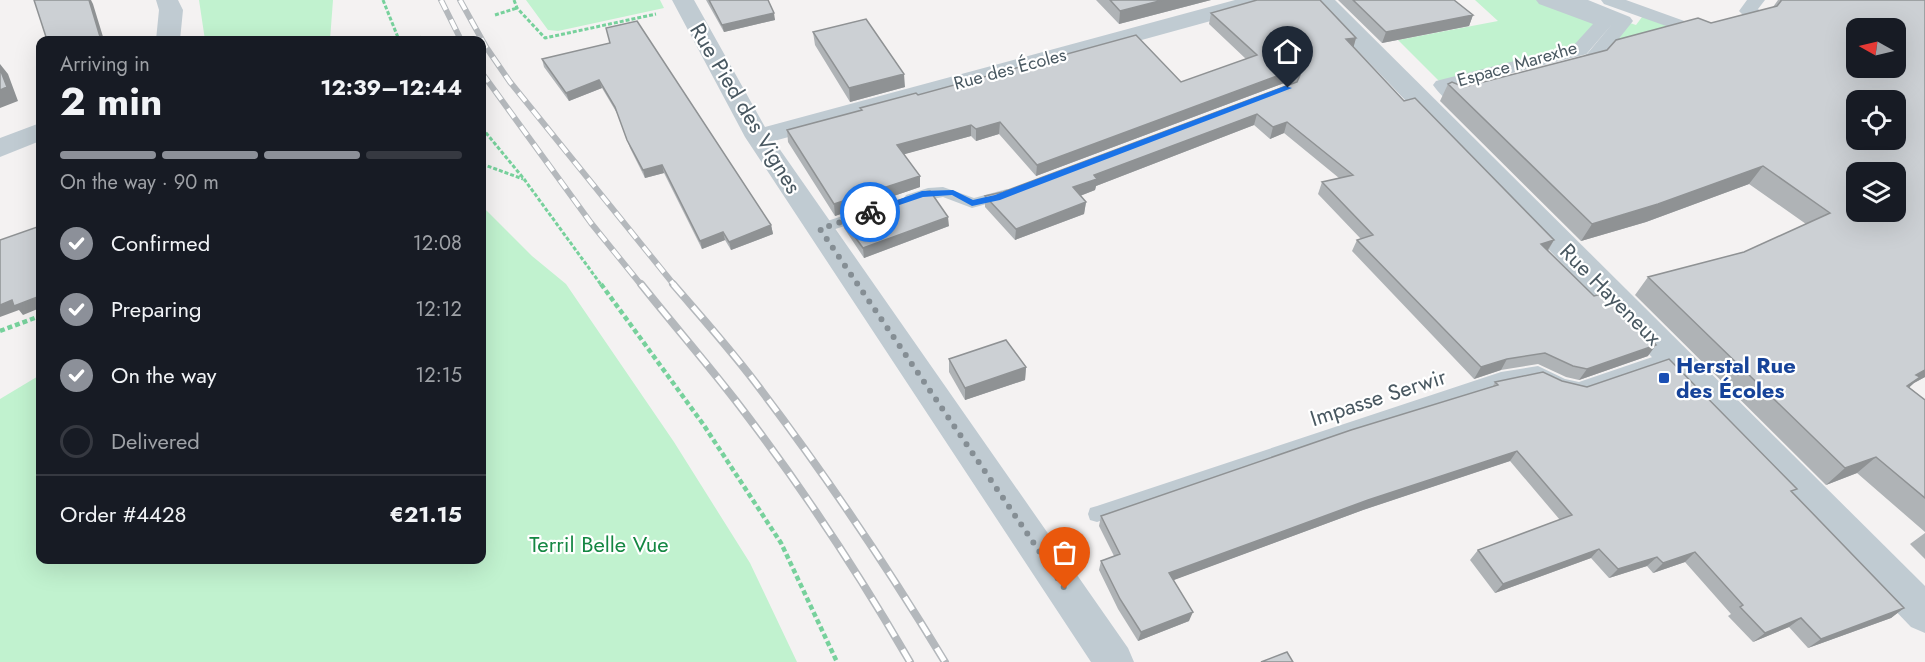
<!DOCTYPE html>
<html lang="en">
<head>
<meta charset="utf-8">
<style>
	body { margin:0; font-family:Jost,sans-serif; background:#242831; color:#f1f3f6; height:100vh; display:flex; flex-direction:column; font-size:22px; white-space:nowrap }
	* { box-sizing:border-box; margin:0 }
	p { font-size:20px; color:#9ea1a6 }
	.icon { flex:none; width:33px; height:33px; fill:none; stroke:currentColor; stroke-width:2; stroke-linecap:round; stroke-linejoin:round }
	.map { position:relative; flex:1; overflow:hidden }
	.details { position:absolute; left:36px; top:36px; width:450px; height:528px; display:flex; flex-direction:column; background:#171b24; border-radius:12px; box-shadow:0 6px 24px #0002 }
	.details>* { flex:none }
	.needle { width:39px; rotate:278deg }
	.fabs { position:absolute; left:1846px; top:18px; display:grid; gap:12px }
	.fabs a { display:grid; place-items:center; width:60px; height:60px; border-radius:12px; background:#171b24; box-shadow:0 6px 24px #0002; font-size:30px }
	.pin { position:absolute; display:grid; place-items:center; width:51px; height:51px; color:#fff; margin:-62px -26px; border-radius:50% 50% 50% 0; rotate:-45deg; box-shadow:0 0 6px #0007 }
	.pin .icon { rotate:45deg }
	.courier { position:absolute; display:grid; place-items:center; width:60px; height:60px; margin:-30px; border:4px solid #1a73e8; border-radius:50%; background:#fff; color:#222; box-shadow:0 2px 8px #0007 }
	.overview em { font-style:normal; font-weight:700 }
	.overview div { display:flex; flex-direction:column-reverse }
	.overview { display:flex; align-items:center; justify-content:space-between; height:102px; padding:0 24px }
	h1 { font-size:39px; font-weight:700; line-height:45px }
	.bar { display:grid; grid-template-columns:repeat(4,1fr); gap:9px 6px; align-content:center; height:72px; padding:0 24px }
	.bar i { height:8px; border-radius:4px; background:#363941 }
	.bar .selected { background:#8c9099 }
	.bar p { grid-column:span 4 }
	.line { display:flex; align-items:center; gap:15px; padding:0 24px; border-top:2px solid #363941 }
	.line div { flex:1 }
	ol { padding:0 24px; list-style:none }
	li { display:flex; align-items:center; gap:18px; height:66px }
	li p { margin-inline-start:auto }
	li .icon { padding:6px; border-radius:50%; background:#8c9099; color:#fff; stroke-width:4 }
	li:last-child { color:#9ea1a6 }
	li i { width:33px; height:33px; border:3px solid #363941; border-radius:50% }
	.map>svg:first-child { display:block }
	.green { fill:#c1f2cf }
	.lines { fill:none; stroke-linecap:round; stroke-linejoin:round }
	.path-far1 { stroke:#77d19c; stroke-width:3; stroke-dasharray:4 2; stroke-linecap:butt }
	.path { stroke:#77d19c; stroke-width:4.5; stroke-dasharray:5 3; stroke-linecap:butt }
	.service { fill:#c0cbd2; fill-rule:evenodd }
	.pedestrian { fill:#c0cbd2; fill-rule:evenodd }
	.minor { fill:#c0cbd2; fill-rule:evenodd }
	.tertiary { fill:#c0cbd2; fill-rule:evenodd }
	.rail-far1-casing { stroke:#b4b8bc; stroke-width:6 }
	.rail-casing { stroke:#b4b8bc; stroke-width:8 }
	.rail-far1 { stroke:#fff; stroke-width:4; stroke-dasharray:11; stroke-linecap:butt }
	.rail { stroke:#fff; stroke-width:5; stroke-dasharray:15; stroke-linecap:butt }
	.wall { fill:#afb3b6 }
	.shaded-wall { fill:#8f9294 }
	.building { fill:#ccd0d4; stroke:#8f9294; stroke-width:1.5; fill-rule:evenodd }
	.route { fill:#1a73e8 }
	.done { stroke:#858e94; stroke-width:6; stroke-dasharray:0 10.8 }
	.transit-dot { fill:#1a4fb4; stroke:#fff; stroke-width:2 }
	.labels { text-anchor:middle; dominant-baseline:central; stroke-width:4.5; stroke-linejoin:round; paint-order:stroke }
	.far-street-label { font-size:18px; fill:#495861; stroke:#fff }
	.street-label { font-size:22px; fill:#495861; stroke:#fff }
	.transit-label { font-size:22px; font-weight:bold; fill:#164399; stroke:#fff; text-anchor:start }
	.park-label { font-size:22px; fill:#158743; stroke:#fff }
</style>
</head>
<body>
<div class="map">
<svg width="1925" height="662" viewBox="0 0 1925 662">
	<rect width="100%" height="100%" fill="#f4f2f2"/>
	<path class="green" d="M199 0H333L330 40H205Z
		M526 0H660L664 8 558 31 548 30Z
		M1475 0H1545L1604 22 1580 50 1443 85 1398 40 1498 21Z
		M1645 13 1700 33 1590 62 1624 21 1636 25Z
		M482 206 532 256 566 284 674 442 750 563 797 662H0V399L40 375V560H482Z"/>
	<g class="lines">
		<path class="path-far1" d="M383 0 399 40
			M514 0 517 8 545 38 656 14
			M495 15 517 8
			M420 40 423 35
			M482 128 524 179 602 286
			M482 164 523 179"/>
		<path class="path" d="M601 284 703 424 781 543 837 662
			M0 331 40 316"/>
		<path class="service" d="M943 187 974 198 1007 189 1014 194 1012 197 972 208 943 197 911 203 904 198 906 195 928 188Z
			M864 209 869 210 871 214 869 218 820 234 812 229 815 225Z
			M1673 350 1679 351 1681 356 1679 361 1579 396 1555 390 1536 380 1501 386 1097 522 1090 520 1088 514 1090 508 1097 506 1501 372 1538 366 1565 379 1579 382Z"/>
		<path class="pedestrian" d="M1536 0H1588L1630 17 1633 21 1597 66 1570 73 1563 71 1561 67 1563 63 1583 58 1613 23 1587 54 1457 87 1460 90 1472 87 1479 89 1482 93 1479 97C1456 103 1448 106 1433 85L1436 81 1573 46 1593 24 1539 4Z
			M1601 0H1626L1701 27 1744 16 1739 11 1747 0H1765L1758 9 1768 17 1765 21 1700 38 1604 4Z"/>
		<path class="minor" d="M156 0H178L183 10 180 40H156L159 10Z
			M672 0H694L765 127 1235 0H1272L1269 5 774 141 1128 648 1134 662H1091L745 137Z
			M40 123V141L0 157V138Z"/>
		<path class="tertiary" d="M1309 0H1335L1925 586V633L1911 627Z"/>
		<g class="rail-far1-casing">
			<path id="rail-far1" d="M441 0 461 40
				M460 0 486 47 510 82 675 286
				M482 73 591 223 642 286"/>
		</g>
		<g class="rail-casing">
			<path id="rail" d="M641 284C672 323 705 361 736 401 799 483 858 572 910 662
				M673 284C703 319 734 353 761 390 827 477 888 568 945 662"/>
		</g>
		<use href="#rail-far1" class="rail-far1"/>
		<use href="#rail" class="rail"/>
	</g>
	<path class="wall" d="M706 0H768L775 20 724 32Z
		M1096 0H1211L1119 24Z
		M1338 0H1454L1473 15 1469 26 1382 43Z
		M1778 0H1925V377L1914 383 1909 387 1925 400V532L1857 473 1826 485 1635 295 1648 277 1744 252 1806 224 1749 184 1646 222 1581 241 1440 101 1448 84 1464 87 1773 7Z
		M1211 13 1356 38 1353 47 1404 101 1554 240 1548 251 1648 356 1579 380 1566 377 1538 364 1501 370 1474 379 1352 251 1357 240 1361 239 1318 194 1322 182 1339 178 1284 133 1270 139 1254 125 1096 186 1095 190 1080 196 1086 202 1084 214 1015 240 985 207V196L1003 192 1293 83 1287 82 1036 176 999 134 976 141 971 136 904 154 920 187 835 216 788 142 787 130 861 111 860 108 918 95 1181 82 1246 59 1209 24Z
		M813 32 905 87 850 102 815 45Z
		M610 43 771 225 773 234 731 250 725 240 702 249 664 173 645 178 630 148 618 115 602 88 569 101 544 67 542 59Z
		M842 219 949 226 864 258 844 228Z
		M949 359 1026 367 1025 380 965 400 949 372Z
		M1562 381 1792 493 1904 608 1891 618 1808 648 1789 627 1753 642 1728 616 1731 614 1685 562 1653 573 1647 566 1609 578 1591 558 1495 593 1470 560 1478 550 1560 520 1510 461 1363 510 1173 580 1189 621 1138 641 1118 609 1099 570 1101 561 1114 556 1099 526 1101 516 1493 386 1495 382Z
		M1925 533V559L1910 544Z"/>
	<path class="shaded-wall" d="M89 0H91L93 4 104 40H101Z
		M1163 0H1211L1119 24 1120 11Z
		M774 13 775 20 724 32 722 25Z
		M1473 15 1469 26 1382 43 1386 32Z
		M1356 38 1353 49 1346 39Z
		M0 64 8 74 18 101 0 108Z
		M1290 71 1287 82 1036 176 1037 165Z
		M904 74 905 87 850 102 849 88Z
		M599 80 602 88 569 101 566 93Z
		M1257 114 1254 125 1096 186 1095 190 1072 199 1073 187 1094 175Z
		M1000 122 999 134 976 141V129Z
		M1287 122 1284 133 1270 139 1273 127Z
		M971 125V136L898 156 897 145Z
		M662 165 664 173 645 178 643 170Z
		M1763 166 1749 184 1646 222 1581 241 1592 224Z
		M920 176V187L835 216 834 204Z
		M1086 202 1084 214 1015 240 1016 229Z
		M948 217 949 226 864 258 863 248Z
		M771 225 773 234 731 250 729 242Z
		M723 232 725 240 702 249 700 241Z
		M1554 240 1547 251 1541 244Z
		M40 296V308L23 315 19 310 0 317V305L12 300Z
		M1656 345 1648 356 1579 380 1587 369Z
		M1507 359 1501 370 1474 379 1481 367Z
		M1026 367 1025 380 965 400V388Z
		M1925 370V377L1914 383 1901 395 1888 403 1916 375Z
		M1517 451 1510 461 1363 510 1166 583 1169 573 1368 500Z
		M1876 457 1857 473 1826 485 1845 468Z
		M1599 549 1591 558 1495 593 1503 584Z
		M1695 552 1685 562 1653 573 1663 563Z
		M1657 557 1647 566 1609 578 1618 569Z
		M1904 608 1891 618 1808 648 1821 639Z
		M1193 612 1189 621 1138 641 1141 632Z
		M1801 618 1789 627 1753 642 1765 633Z"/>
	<path class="building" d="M34 0H89L101 40H47Z
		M709 0H768L774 13 722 25Z
		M1110 0H1163L1120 11Z
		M1257 0H1320L1356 38 1346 39 1404 101 1415 98 1554 240 1541 244 1594 296 1606 293 1656 345 1587 369 1573 366 1545 353 1507 359 1481 367 1357 240 1373 235 1322 182 1353 175 1287 122 1273 127 1257 114 1094 175 1097 179 1073 187 1086 202 1016 229 985 196 1003 192 1297 82 1300 75 1297 71H1290L1037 165 1000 122 976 129 971 125 897 145 920 176 834 204 787 130 862 110 860 108 916 93 918 95 1136 35 1181 82 1257 55 1211 13Z
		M1353 0H1454L1473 15 1386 32Z
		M1781 0H1925V370L1916 375 1920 377 1907 386 1925 400V498L1876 457 1845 468 1648 277 1744 252 1830 213 1763 166 1658 204 1592 224 1448 84 1452 82 1464 87 1607 50 1616 40 1698 18 1711 23 1777 6 1781 1ZM1857 28H1896V68H1857ZM1857 100H1896V140H1857ZM1857 172H1896V212H1857Z
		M866 19 904 74 849 88 813 32Z
		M637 21 771 225 729 242 723 232 700 241 662 165 643 170 627 140 615 107 599 80 566 93 542 59 610 43 606 28Z
		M0 69 7 87 0 90Z
		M930 191 948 217 863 248 842 219 924 192Z
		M40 226V296L14 306 12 300 0 305V240Z
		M1006 340 1026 367 965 388 949 359Z
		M1669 359 1797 489 1791 491 1904 608 1821 639 1801 618 1765 633 1740 607 1743 605 1695 552 1663 563 1657 557 1618 569 1599 549 1503 584 1478 550 1572 515 1517 451 1368 500 1169 573 1193 612 1141 632 1120 599 1101 561 1120 554 1101 516 1351 430 1498 385 1495 382 1543 372 1562 381 1587 387Z
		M1287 652 1293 662H1261Z"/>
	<path class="route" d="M1285 86 1292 88 1000 200 972 206 952 195 923 197 870 215 865 212 922 191 953 190 973 200 995 195Z"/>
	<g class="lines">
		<path class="done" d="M870 212 820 229 1065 589"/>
	</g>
	<rect class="transit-dot" x="1658" y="372" width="12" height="12" rx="3"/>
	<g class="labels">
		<g class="far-street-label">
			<text transform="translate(1517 64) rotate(-16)">Espace Marexhe</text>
			<text transform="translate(1010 69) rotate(-15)">Rue des Écoles</text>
		</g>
		<g class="street-label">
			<text transform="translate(746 108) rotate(59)">Rue Pied des Vignes</text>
			<text transform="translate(1611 294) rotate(45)">Rue Hayeneux</text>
			<text transform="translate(1378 397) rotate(-18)">Impasse Serwir</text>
		</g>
		<g class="transit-label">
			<text x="1676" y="365">Herstal Rue<tspan x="1676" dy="25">des Écoles</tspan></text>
		</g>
		<g class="park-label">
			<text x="599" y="544">Terril Belle Vue</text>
		</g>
	</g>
</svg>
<div class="fabs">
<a><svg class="needle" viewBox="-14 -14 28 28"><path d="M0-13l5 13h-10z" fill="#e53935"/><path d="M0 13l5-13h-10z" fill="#9ea1a6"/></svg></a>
<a><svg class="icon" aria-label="locate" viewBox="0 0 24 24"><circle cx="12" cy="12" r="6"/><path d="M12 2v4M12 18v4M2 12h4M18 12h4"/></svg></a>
<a><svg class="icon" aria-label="layers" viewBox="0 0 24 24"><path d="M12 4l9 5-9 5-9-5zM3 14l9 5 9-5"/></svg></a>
</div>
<div class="pin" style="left:1065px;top:589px;background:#ea580c"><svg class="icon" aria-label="bag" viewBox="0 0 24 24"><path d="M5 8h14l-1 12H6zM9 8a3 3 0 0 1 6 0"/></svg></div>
<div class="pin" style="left:1288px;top:88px;background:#1f2937"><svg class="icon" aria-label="home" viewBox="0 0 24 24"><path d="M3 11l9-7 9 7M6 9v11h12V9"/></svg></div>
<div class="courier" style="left:870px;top:212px"><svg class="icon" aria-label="bike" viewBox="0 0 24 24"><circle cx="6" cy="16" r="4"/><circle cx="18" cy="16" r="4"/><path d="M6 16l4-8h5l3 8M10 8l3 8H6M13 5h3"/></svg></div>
<section class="details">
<div class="overview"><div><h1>2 min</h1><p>Arriving in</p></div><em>12:39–12:44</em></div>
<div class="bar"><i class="selected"></i><i class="selected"></i><i class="selected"></i><i></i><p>On the way · 90 m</p></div>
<ol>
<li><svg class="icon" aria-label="check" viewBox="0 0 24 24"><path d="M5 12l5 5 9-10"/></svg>Confirmed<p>12:08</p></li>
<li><svg class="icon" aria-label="check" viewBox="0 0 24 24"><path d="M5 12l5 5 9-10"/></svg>Preparing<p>12:12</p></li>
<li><svg class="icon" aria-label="check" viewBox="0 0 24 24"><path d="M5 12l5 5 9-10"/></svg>On the way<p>12:15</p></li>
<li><i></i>Delivered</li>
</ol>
<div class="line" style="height:78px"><div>Order #4428</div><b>€21.15</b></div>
</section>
</div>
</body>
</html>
